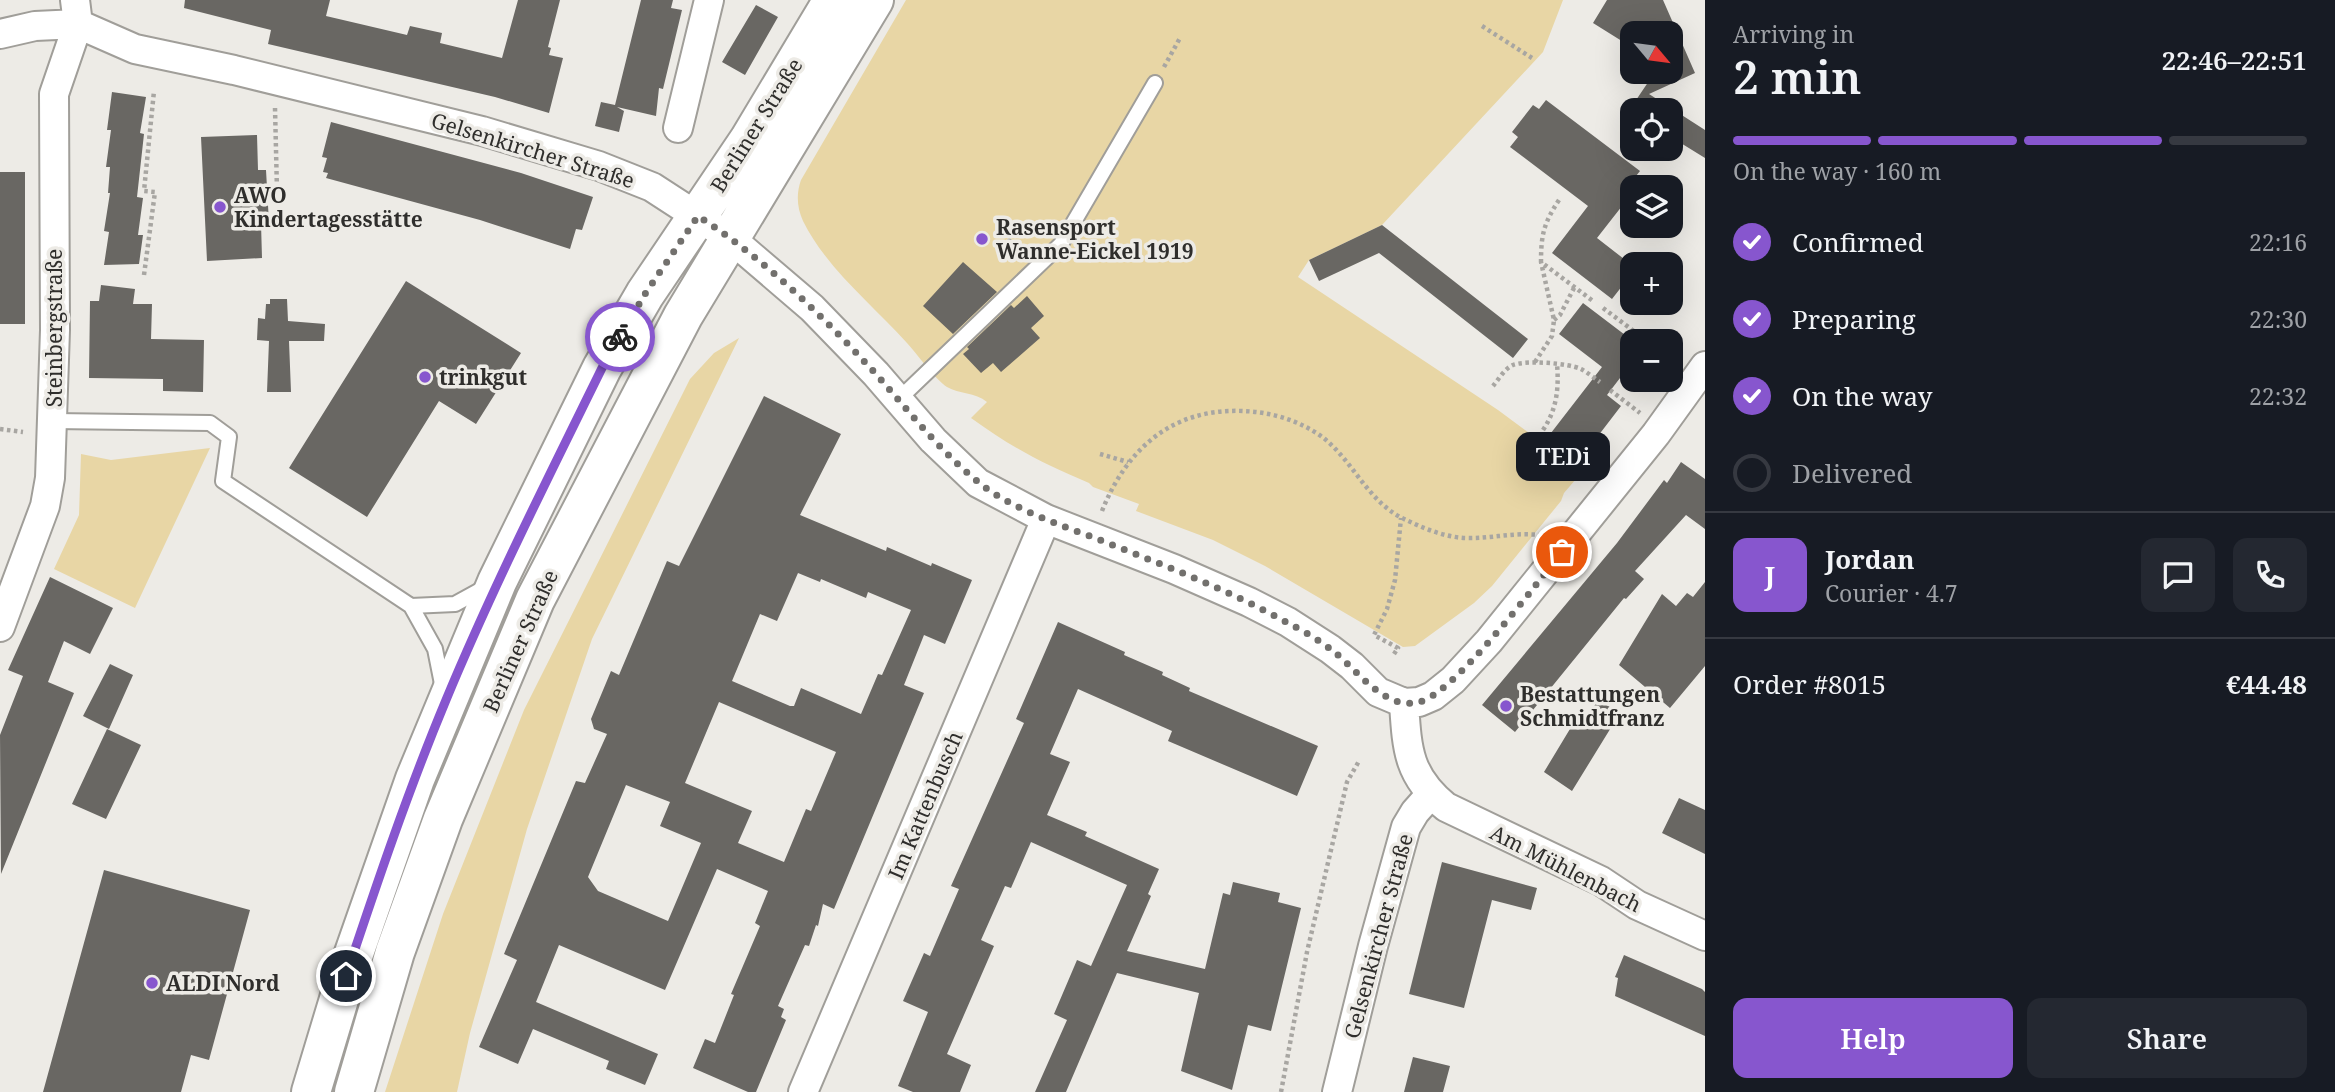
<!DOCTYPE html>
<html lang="en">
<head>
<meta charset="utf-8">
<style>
	body { margin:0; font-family:"Noto Serif",serif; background:#242831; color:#f1f3f6; height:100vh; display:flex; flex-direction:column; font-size:26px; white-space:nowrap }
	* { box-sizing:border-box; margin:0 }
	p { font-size:23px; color:#9ea1a6 }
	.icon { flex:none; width:38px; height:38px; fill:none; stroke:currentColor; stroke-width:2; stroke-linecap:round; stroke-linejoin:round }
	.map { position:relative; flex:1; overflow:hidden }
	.panel { display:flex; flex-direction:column; background:#171b24; width:630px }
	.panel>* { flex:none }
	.needle { width:46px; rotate:119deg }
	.tools { position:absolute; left:1620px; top:21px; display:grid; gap:14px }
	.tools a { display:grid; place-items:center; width:63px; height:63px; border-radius:14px; background:#171b24; box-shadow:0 7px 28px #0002; font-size:35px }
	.pin { position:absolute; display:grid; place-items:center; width:60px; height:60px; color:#fff; margin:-30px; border:4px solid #fff; border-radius:50%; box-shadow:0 2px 7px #0007 }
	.courier { position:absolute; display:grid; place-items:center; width:70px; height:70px; margin:-35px; border:5px solid #8756ce; border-radius:50%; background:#fff; color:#222; box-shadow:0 2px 9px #0007 }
	.bubble { position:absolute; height:49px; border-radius:14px; background:#171b24; box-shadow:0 7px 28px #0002; font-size:23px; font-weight:600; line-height:49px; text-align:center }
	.overview em { font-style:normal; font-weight:600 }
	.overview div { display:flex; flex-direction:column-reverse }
	.overview { display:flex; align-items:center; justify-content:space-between; height:119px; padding:0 28px }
	h1 { font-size:46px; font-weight:600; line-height:52px }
	.bar { display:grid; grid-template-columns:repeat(4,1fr); gap:10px 7px; align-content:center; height:84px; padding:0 28px }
	.bar i { height:9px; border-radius:5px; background:#363941 }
	.bar .on { background:#8756ce }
	.bar p { grid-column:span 4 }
	.line { display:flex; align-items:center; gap:18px; padding:0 28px; border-top:2px solid #363941 }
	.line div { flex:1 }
	.round { display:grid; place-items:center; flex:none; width:74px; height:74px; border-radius:14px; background:#242831 }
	ol { padding:0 28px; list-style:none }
	li { display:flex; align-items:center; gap:21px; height:77px }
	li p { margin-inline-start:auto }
	li .icon { padding:7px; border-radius:50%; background:#8756ce; color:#fff; stroke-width:4 }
	li:last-child { color:#9ea1a6 }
	li i { width:38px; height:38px; border:4px solid #363941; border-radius:50% }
	.primary-button { display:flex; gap:14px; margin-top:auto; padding:14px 28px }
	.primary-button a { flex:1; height:80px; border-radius:14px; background:#8756ce; color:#fff; font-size:28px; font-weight:600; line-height:80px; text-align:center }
	.primary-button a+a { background:#242831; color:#f1f3f6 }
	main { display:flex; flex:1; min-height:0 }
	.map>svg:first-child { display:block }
	.green { fill:#e8d6a5 }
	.building { fill:#696763; fill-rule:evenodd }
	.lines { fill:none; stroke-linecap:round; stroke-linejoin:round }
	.lane-casing { stroke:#a09e99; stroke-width:18 }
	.street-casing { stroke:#a09e99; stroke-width:32 }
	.secondary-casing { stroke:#a09e99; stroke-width:42 }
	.path { stroke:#a8a6a2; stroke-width:4.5; stroke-dasharray:3.5 3.5; stroke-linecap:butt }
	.lane { stroke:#fff; stroke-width:14 }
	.street { stroke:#fff; stroke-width:28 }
	.secondary { stroke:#fff; stroke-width:38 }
	.done { stroke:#72706d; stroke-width:7; stroke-dasharray:0 12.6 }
	.route { stroke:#8756ce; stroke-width:9 }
	.poi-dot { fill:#8756ce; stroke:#edebe6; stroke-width:2.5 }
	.labels { text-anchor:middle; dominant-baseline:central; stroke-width:7; stroke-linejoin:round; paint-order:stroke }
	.street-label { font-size:21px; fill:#2f2e2c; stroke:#edebe6 }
	.poi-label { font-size:21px; font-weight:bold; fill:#2f2e2c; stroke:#edebe6; text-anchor:start }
</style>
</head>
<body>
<main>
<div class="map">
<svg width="1705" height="1092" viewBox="0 0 1705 1092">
	<rect width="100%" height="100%" fill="#edebe6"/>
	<path class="green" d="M906 0H1563L1543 52 1382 225 1309 260 1298 277 1498 410 1582 472 1564 493 1561 501 1492 586 1474 603 1415 646 1403 647 1265 566 1213 540 1136 511 1139 504 1093 487 1089 483C1043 464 1011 447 971 418L987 402C975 392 959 394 947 387 936 380 917 354 907 343 872 304 827 269 803 221 797 208 796 194 801 180Z
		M739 338 592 639 527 829 470 1033 457 1092H385L443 914 524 710 690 379 714 353Z
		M210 448 135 608 54 569 79 515 81 454 111 460Z"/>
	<path class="building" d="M185 0H330L326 16 407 35 410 26 442 33 440 43 502 58 518 0H560L548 47 551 48 549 55 563 58 549 113 495 97 268 44 271 30 184 8Z
		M641 0H673L671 8 682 10 663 89 659 88 656 116 617 107 624 111 619 132 595 126 601 102 615 105Z
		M1607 0H1663L1695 73 1649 94 1705 130V158L1671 137V110L1630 109 1655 72H1671V33H1633V48L1593 23Z
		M756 5 778 17 745 75 722 62Z
		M112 92 146 97 140 133 144 134 137 197 143 198 138 235H143L139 264 104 265 109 232 104 231 110 193H108L110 167H106L111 130H107Z
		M1546 100 1640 171 1632 181 1638 185 1633 187V192L1597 238 1633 266V272L1612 299 1552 253 1588 206 1510 147 1518 137 1512 132 1533 105 1539 109Z
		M331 122 521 173 593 197 582 230 576 229 570 249 480 220 326 178 328 173 323 172 327 158 322 157Z
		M257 135 258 170H266L269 223H261L262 258 207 261 201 137Z
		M0 172H25V324H0Z
		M1382 225 1528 339 1513 358 1379 253 1319 281 1309 260Z
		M963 262 997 292 953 334 923 306Z
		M406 281 521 353 476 424 439 401 367 517 289 468Z
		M101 285 135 289 133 304H152L151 339 204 340 203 392 163 391V379L89 378 90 301H99Z
		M1027 296 1044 316 1031 328 1040 338 1001 372 993 363 981 373 963 354 969 349 967 347 1011 305 1014 308Z
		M270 299H287L288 321 325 324 324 341H289L291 392H267L269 341 257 340 258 318 265 319 266 304H270Z
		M1583 303 1633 341V361L1607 395 1621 406 1575 466 1544 442 1602 367 1559 334Z
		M764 396 841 434 800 515 886 551 887 547 931 566 932 563 972 580 945 644 924 635 904 685 924 693 834 909 823 904 818 926 816 925 809 946 805 945 778 1006 784 1009 781 1017 786 1020 756 1092H748L693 1068 705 1039 715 1043 734 995 731 994 760 926 755 923 768 891 717 869 665 990 559 945 536 1002 658 1054 645 1085 606 1069 609 1061 533 1029 518 1064 479 1047 517 960 504 954 576 781 585 783 607 734 594 729 591 719 611 671 619 675 667 561 679 566ZM798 573 820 582 821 579 866 598 868 592 911 610 882 675 878 674 861 714 801 688 794 706H790L732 681 760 614 777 621ZM719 702 836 752 811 811 806 809 784 862 738 843 752 811 685 783ZM626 785 670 802 660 826 701 843 668 921 598 891 588 877Z
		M1681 462 1705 479V529L1686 515 1635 571 1644 579 1626 599 1624 598 1515 732 1482 705 1617 543 1664 480 1667 483Z
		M50 577 113 608 90 654 64 641 48 682 74 693 1 874 0 735 23 676 8 670Z
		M1705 582V666L1670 708 1619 665 1662 594 1676 606 1687 593 1693 597Z
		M1058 622 1125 652 1124 655 1163 672 1162 675 1190 688 1189 691 1318 746 1297 796 1168 741 1172 731 1078 689 1050 754 1070 762 1047 815 1087 832 1085 836 1159 869 1148 894 1151 896 1127 951 1205 969 1223 893 1230 895 1233 882 1280 893 1278 902 1301 908 1271 1031 1248 1025 1232 1090 1181 1071 1199 993 1117 973 1066 1092H1035L1067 1020 1054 1014 1077 960 1091 966 1127 885 1031 842 1011 888 1005 886 981 940 994 946 947 1054 971 1065 960 1092H913L898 1086 928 1012 903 1001 924 953 930 956 959 889 951 886 1024 723 1016 719Z
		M110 664 133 675 109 729 83 716Z
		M1598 700 1620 713 1572 791 1544 772 1576 719 1583 724Z
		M107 729 141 745 106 819 72 804Z
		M1679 798 1705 810V854L1662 833Z
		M1442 862 1537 888 1531 910 1492 900 1464 1008 1409 994Z
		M104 870 250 910 209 1060 191 1055 181 1092H43Z
		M1624 955 1702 989 1705 992V1036L1615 996 1618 978 1615 977Z
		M1413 1057 1450 1066 1443 1092H1404Z"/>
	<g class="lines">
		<g class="lane-casing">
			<path id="lane" d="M898 400 1061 244 1155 83
				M53 421 210 423 229 437 223 481 411 606 435 649 443 689
				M411 606 455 604 486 587"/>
		</g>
		<g class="street-casing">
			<path id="street" d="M78 24 135 49 234 70 482 131 599 166 652 187 729 237 812 308 876 374 933 440 978 483 1046 519 1174 569 1249 602 1288 622 1330 649 1352 666 1378 692 1404 703 1419 702 1433 696 1453 680 1489 641 1656 434 1705 366
				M0 34 35 26 78 24
				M678 128 709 0
				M0 627 45 506 50 478 55 330 54 94 78 24 75 0
				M1404 703C1407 750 1408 776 1446 807L1601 881 1637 905 1705 936
				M803 1092 1046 519
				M1337 1092 1373 946 1406 827 1415 812 1431 794"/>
		</g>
		<g class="secondary-casing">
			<path id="secondary" d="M311 1092 346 976 415 779 497 582 602 368 645 294 749 140 833 0
				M354 1092 395 952 443 819 535 600 683 316 874 0"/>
		</g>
		<path class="path" d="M1482 26 1532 58
			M1164 67 1180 38
			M275 108 277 191
			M1559 200C1544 223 1541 234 1541 262L1593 301
			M1003 234 1023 255
			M144 275 155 192 144 191 154 91
			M1603 308 1647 341
			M1554 320 1560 315 1575 286
			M1535 362 1552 336 1554 320 1541 262
			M1493 386C1499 379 1504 369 1513 365 1527 360 1568 363 1581 369 1587 372 1594 378 1600 382
			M1610 390 1640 413
			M0 429 23 432
			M1543 430C1557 409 1559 388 1557 364
			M1100 454 1128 462
			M1102 511C1127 448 1173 408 1243 411 1269 412 1295 419 1318 434 1352 457 1366 501 1404 519 1423 528 1444 537 1465 538 1491 539 1512 532 1539 535
			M1394 654 1398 648 1374 635 1387 609 1395 580 1401 518
			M1281 1092 1307 952 1347 782 1359 761"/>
		<use href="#lane" class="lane"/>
		<use href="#street" class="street"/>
		<use href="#secondary" class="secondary"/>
	</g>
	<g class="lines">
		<path class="done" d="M620 337 645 294 698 216C764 259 822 315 875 373 908 410 938 449 977 481 1008 507 1057 524 1095 538 1160 564 1225 588 1286 622 1302 630 1319 640 1333 651 1357 669 1384 711 1419 702 1453 695 1537 583 1562 552"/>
		<path class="route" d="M346 976C377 883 408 791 446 700 493 587 548 478 602 368L620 337"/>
	</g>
	<g class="poi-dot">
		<circle cx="220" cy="207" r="7"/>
		<circle cx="982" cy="239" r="7"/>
		<circle cx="425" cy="377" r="7"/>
		<circle cx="1506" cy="706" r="7"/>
		<circle cx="152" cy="983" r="7"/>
	</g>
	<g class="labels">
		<g class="street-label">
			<text transform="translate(756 125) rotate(-58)">Berliner Straße</text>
			<text transform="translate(533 150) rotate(17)">Gelsenkircher Straße</text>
			<text transform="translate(54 328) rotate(-90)">Steinbergstraße</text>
			<text transform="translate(520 641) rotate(-66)">Berliner Straße</text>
			<text transform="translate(925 805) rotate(-67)">Im Kattenbusch</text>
			<text transform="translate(1566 868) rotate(27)">Am Mühlenbach</text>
			<text transform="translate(1378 936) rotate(-75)">Gelsenkircher Straße</text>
		</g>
		<g class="poi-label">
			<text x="234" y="195">AWO<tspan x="234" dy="24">Kindertagesstätte</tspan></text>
			<text x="996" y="227">Rasensport<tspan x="996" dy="24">Wanne-Eickel 1919</tspan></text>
			<text x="439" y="377">trinkgut</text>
			<text x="1520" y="694">Bestattungen<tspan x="1520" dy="24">Schmidtfranz</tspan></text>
			<text x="166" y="983">ALDI Nord</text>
		</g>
	</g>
</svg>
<div class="tools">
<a><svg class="needle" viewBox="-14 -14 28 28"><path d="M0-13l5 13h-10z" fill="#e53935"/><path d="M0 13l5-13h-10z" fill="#9ea1a6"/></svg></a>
<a><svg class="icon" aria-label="locate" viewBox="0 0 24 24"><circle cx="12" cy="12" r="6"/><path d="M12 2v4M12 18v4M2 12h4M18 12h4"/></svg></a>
<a><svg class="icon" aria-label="layers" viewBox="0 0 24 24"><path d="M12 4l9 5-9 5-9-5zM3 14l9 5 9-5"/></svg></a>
<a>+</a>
<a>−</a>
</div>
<div class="pin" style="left:1562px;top:552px;background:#ea580c"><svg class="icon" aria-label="bag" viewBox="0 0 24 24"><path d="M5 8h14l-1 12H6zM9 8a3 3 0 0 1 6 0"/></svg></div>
<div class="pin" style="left:346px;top:976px;background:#1f2937"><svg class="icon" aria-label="home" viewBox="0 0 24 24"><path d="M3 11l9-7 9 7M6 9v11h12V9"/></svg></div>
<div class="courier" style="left:620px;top:337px"><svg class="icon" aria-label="bike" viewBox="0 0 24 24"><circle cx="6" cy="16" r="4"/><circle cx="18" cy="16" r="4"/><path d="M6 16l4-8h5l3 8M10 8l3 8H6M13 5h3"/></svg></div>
<div class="bubble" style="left:1516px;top:432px;width:94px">TEDi</div>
</div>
<section class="panel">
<div class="overview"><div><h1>2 min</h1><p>Arriving in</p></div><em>22:46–22:51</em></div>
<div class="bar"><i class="on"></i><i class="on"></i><i class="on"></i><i></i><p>On the way · 160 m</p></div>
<ol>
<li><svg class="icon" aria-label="check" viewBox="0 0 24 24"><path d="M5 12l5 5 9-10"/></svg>Confirmed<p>22:16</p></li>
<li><svg class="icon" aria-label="check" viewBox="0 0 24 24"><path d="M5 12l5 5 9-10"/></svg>Preparing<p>22:30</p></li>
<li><svg class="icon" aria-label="check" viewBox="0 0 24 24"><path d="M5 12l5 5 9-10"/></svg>On the way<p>22:32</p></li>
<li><i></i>Delivered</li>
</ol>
<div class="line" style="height:126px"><b class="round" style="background:#8756ce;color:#fff">J</b><div><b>Jordan</b><p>Courier · 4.7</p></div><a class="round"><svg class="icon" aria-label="chat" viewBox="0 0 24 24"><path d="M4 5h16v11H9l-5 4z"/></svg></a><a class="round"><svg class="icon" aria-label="phone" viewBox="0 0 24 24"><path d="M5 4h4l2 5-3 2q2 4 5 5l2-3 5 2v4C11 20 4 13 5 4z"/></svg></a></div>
<div class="line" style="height:91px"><div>Order #8015</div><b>€44.48</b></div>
<div class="primary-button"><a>Help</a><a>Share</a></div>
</section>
</main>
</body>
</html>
